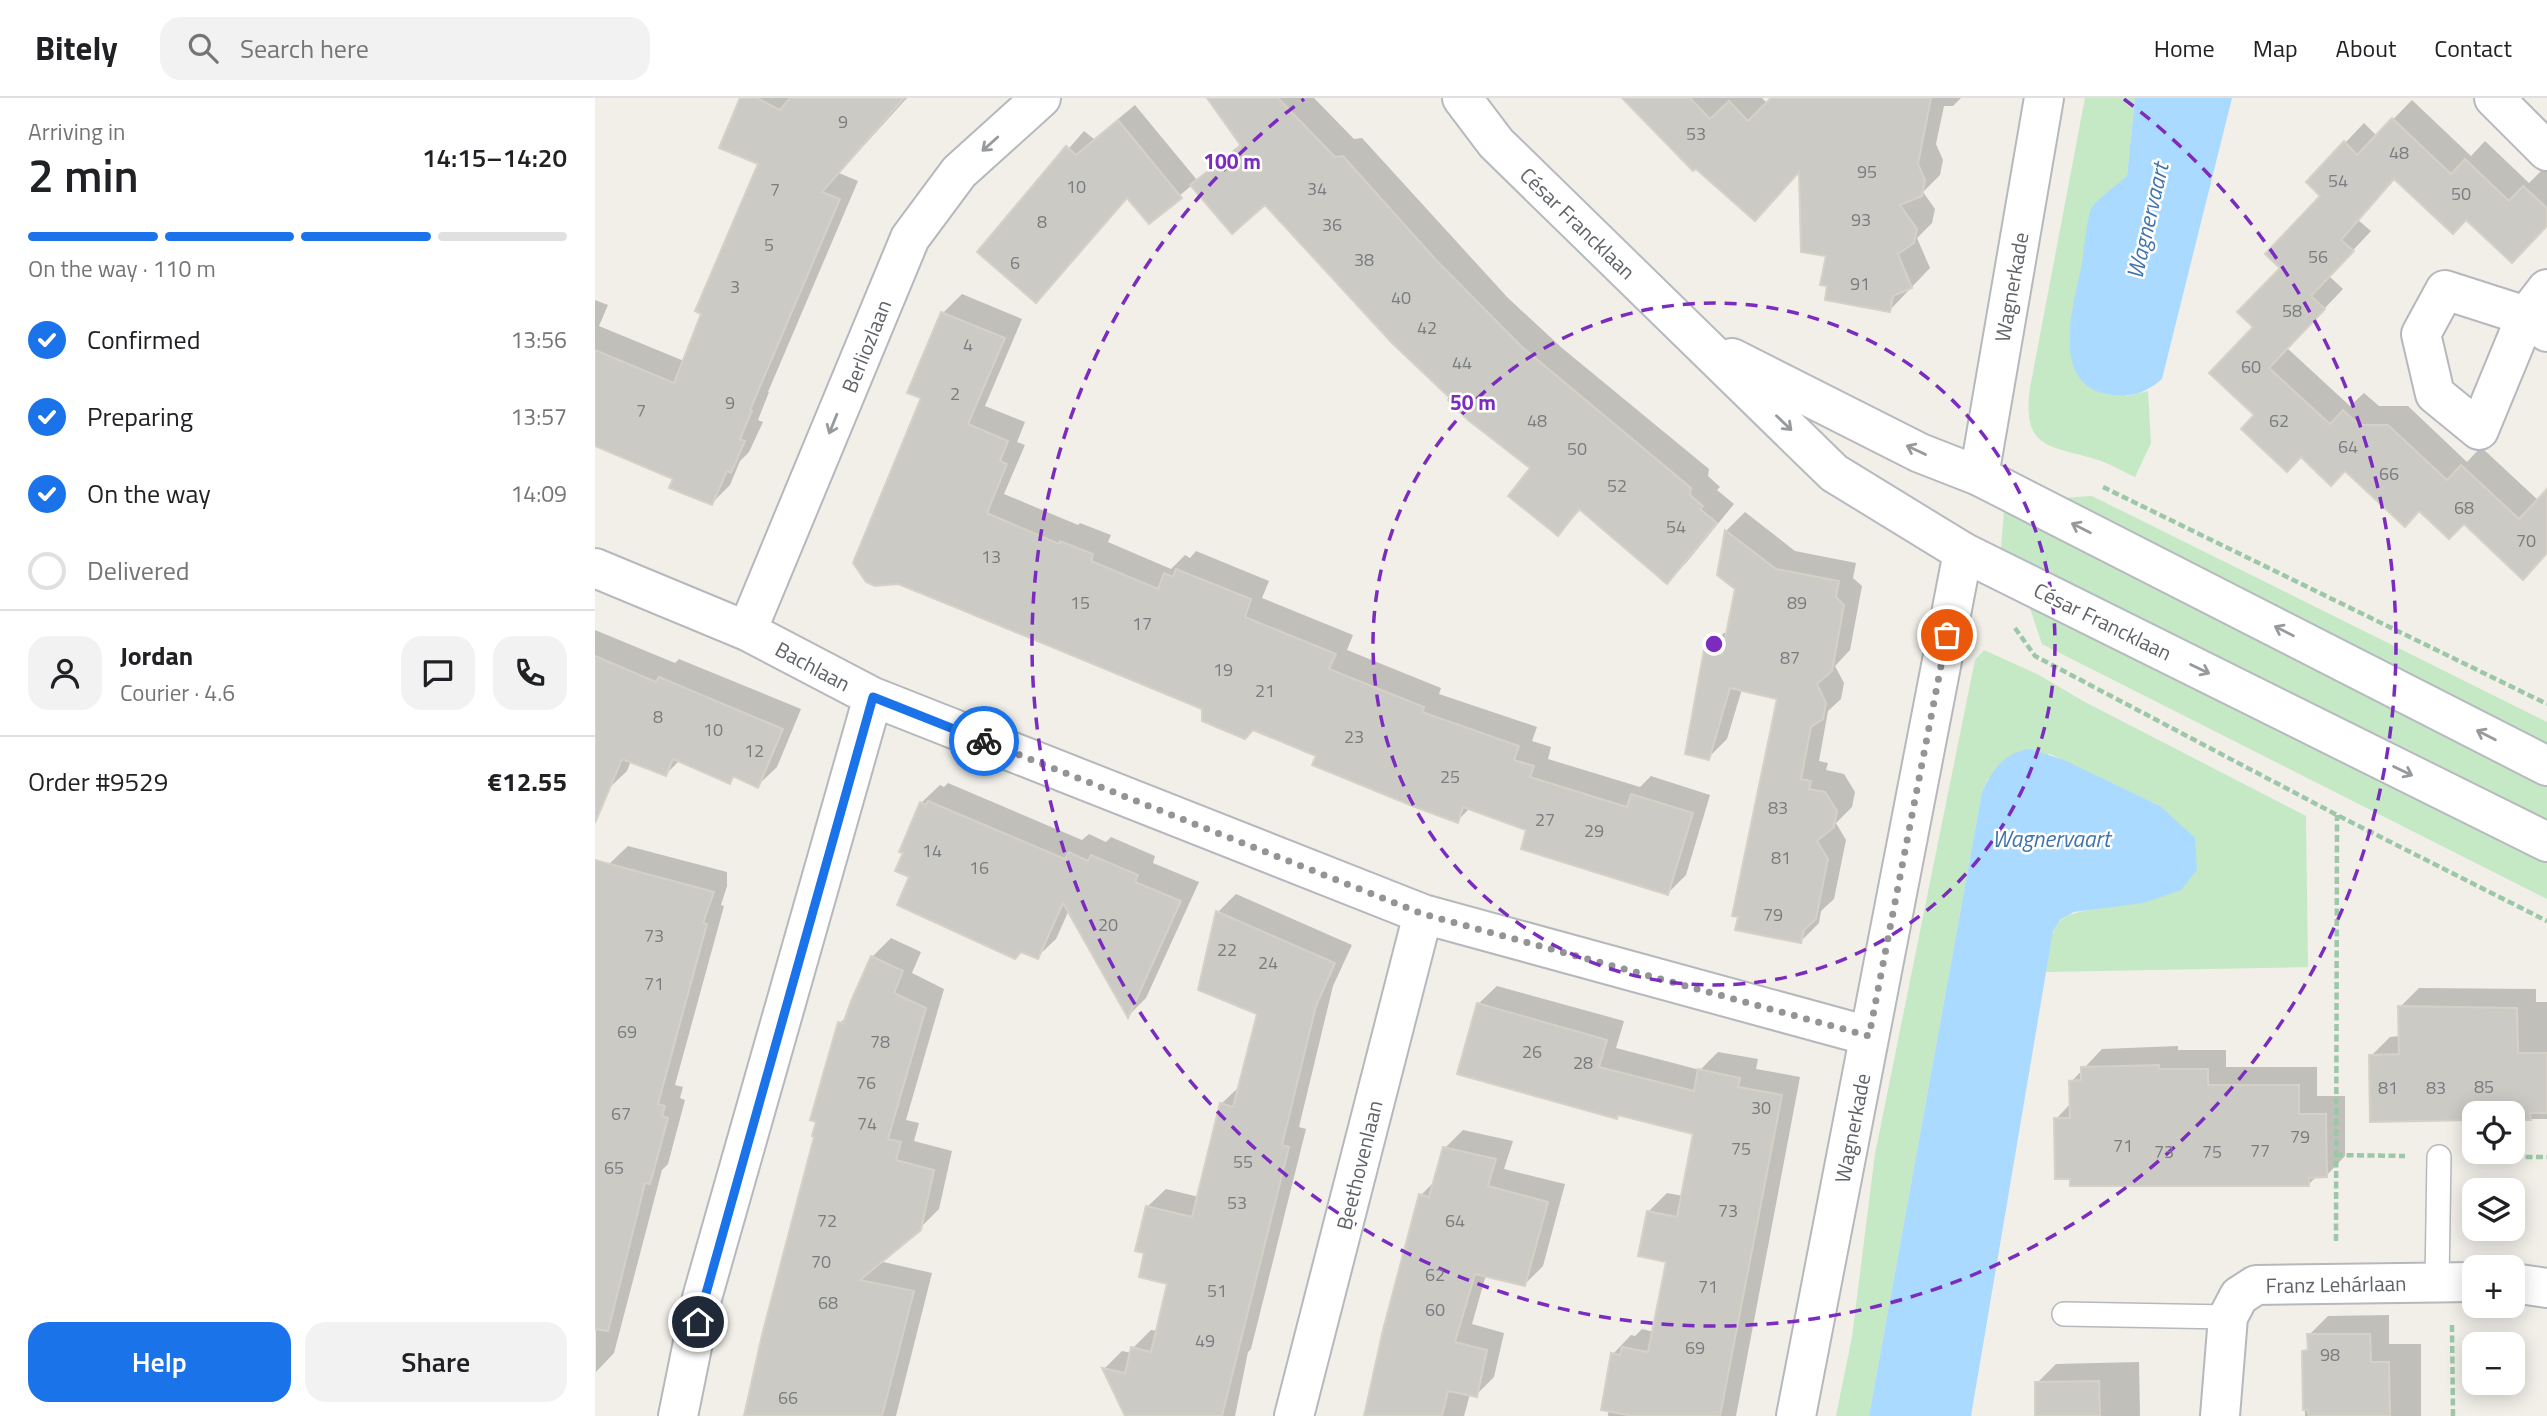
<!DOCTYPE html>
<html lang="en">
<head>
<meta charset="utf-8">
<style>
	body { margin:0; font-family:"Titillium Web",sans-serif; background:#f2f2f2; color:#202124; height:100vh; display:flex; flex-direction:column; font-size:26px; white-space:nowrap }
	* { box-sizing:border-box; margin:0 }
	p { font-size:23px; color:#757577 }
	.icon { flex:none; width:38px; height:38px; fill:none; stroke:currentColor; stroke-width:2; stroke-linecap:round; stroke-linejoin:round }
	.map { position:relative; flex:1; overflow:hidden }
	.sheet { display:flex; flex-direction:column; background:#fff; width:595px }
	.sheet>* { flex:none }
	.controls { position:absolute; left:1867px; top:1003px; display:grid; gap:14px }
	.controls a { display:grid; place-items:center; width:63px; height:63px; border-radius:14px; background:#fff; box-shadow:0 4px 18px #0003; font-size:35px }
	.pin { position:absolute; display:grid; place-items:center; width:60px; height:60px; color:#fff; margin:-30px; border:4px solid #fff; border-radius:50%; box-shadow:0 2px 7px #0007 }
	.courier { position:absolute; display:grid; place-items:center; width:70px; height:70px; margin:-35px; border:5px solid #1a73e8; border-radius:50%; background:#fff; color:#222; box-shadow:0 2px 9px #0007 }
	.overview em { font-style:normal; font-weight:600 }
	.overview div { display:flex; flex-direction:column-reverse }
	.overview { display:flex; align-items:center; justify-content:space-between; height:119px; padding:0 28px }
	h1 { font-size:46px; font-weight:600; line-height:52px }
	.bar { display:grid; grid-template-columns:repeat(4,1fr); gap:10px 7px; align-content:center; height:84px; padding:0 28px }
	.bar i { height:9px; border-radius:5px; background:#e0e0e0 }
	.bar .active { background:#1a73e8 }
	.bar p { grid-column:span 4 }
	.line { display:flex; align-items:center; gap:18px; padding:0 28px; border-top:2px solid #e0e0e0 }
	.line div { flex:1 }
	.round { display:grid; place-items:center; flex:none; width:74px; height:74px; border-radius:21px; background:#f2f2f2 }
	ol { padding:0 28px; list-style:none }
	li { display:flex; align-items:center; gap:21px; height:77px }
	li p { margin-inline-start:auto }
	li .icon { padding:7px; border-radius:50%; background:#1a73e8; color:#fff; stroke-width:4 }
	li:last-child { color:#757577 }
	li i { width:38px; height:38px; border:4px solid #e0e0e0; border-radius:50% }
	.cta { display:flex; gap:14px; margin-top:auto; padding:14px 28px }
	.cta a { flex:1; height:80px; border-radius:21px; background:#1a73e8; color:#fff; font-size:28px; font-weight:600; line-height:80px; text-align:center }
	.cta a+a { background:#f2f2f2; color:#202124 }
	header { display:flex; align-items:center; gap:42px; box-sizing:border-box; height:98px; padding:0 35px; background:#fff; border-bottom:2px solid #e0e0e0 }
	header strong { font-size:33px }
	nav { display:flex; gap:38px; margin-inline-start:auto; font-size:24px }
	.search { width:490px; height:63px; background:#f2f2f2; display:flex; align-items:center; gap:18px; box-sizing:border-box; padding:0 24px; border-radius:21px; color:#757577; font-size:26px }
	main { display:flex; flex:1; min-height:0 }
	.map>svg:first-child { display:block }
	.green { fill:#c5e8c5 }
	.water { fill:#aadaff }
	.shadow { fill:#0003 }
	.building { fill:#cccac5; stroke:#d6d1c6; stroke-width:2 }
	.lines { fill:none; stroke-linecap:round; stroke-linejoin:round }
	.lane-casing { stroke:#b5b8bc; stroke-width:26 }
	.street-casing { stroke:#b5b8bc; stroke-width:42 }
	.secondary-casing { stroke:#b6babf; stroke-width:42 }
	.path { stroke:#9cc7a8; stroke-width:4.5; stroke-dasharray:7 3.5; stroke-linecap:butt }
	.lane { stroke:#fff; stroke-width:23 }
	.street { stroke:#fff; stroke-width:38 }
	.secondary { stroke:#fff; stroke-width:38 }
	.oneway { stroke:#979a9d }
	.done { stroke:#929495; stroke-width:7; stroke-dasharray:0 12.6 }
	.route { stroke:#1a73e8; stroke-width:9 }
	.ring { fill:none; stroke:#7b2cbf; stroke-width:3.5; stroke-dasharray:12 9 }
	.labels { text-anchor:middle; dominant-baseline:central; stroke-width:5; stroke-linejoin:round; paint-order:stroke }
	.number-label { font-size:18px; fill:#7a7d7f }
	.street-label { font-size:21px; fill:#5f6368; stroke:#fff }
	.water-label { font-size:23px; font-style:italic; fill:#4174aa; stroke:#fff }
	.centre { fill:#7b2cbf; stroke:#fff; stroke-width:3.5 }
	.ring-label { font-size:21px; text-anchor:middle; font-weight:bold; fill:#7b2cbf; stroke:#fff; stroke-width:5; stroke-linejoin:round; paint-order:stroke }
</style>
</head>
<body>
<header>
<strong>Bitely</strong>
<div class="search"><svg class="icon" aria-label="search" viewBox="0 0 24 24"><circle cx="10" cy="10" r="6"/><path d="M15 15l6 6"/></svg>Search here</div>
<nav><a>Home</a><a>Map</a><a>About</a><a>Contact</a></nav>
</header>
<main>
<section class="sheet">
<div class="overview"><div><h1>2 min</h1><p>Arriving in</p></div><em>14:15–14:20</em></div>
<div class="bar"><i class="active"></i><i class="active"></i><i class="active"></i><i></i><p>On the way · 110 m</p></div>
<ol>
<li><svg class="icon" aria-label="check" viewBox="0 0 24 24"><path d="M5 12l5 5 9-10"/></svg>Confirmed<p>13:56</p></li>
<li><svg class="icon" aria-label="check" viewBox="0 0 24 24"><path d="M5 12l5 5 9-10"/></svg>Preparing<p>13:57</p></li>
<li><svg class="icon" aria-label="check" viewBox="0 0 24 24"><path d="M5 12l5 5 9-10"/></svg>On the way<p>14:09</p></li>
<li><i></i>Delivered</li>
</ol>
<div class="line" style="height:126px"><a class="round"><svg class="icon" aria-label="person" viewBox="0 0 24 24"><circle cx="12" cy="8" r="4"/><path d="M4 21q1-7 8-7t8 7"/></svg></a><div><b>Jordan</b><p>Courier · 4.6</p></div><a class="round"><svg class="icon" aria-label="chat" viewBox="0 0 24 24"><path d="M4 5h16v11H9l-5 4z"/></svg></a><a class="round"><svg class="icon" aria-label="phone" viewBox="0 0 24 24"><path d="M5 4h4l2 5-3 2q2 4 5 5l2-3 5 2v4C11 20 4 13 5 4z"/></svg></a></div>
<div class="line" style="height:91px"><div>Order #9529</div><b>€12.55</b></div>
<div class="cta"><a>Help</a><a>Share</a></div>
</section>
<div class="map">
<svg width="1952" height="1318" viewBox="0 0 1952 1318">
	<rect width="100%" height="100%" fill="#f1efe8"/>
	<path class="green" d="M1490 0H1540L1532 78 1496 111 1531 298 1553 293 1556 345 1540 379C1527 373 1514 365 1500 361 1453 347 1427 351 1435 290Z
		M1497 398 1952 624V648L1454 401Z
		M1409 412 1952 686V723L1406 451Z
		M1435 510 1692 627 1952 763V801L1447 546Z
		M1389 552 1444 577 1488 603 1711 718 1713 869 1451 874C1459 825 1454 817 1508 810L1565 708 1455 656 1393 681 1387 694 1274 1318H1241L1257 1239 1280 1056 1380 562Z"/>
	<path class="water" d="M1540 0H1637L1567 281C1552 294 1539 299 1518 297 1452 290 1479 206 1487 165 1489 153 1492 120 1496 111 1502 101 1523 86 1532 78Z
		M1435 651 1469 662 1565 708 1600 740 1602 772 1586 792 1548 805 1479 814 1465 822 1458 833 1376 1318H1274L1387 694C1397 672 1410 654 1435 651Z"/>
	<path class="shadow" d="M146 0H312L244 75 263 83 173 294H174L163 322 168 324 154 354 145 363 135 387 117 405 80 380 0 346V202L13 207 4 228 89 263 165 65Z
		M614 0H719L759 41 767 40 913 200 967 250 1114 371 1113 378 1125 389 1122 392 1139 406 1091 465 1072 483 986 411 963 436 937 370 857 300 670 104 597 87 554 124 533 98 384 154 489 33 499 41 540 7 602 82 647 45Z
		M1030 0H1167L1173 6 1178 0H1366L1358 8H1349L1341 46 1348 62 1345 77 1328 94 1340 111 1337 125 1322 140 1335 170 1294 213 1233 157 1206 72Z
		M1817 2 1876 58 1890 43 1934 85 1948 71 1952 74V127L1872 120 1800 80 1763 122 1776 133 1734 178 1748 191 1692 250 1755 308 1769 295 1784 308H1813L1872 364 1886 349 1944 403 1952 394V455L1869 424 1825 411 1750 371 1662 317 1661 229 1687 170 1728 98 1713 84 1769 25 1782 38Z
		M367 196 427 221 390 308 430 324 422 344 430 347 409 396 483 427 485 425 516 437 513 444 576 471 590 457 595 460 601 453 674 483 667 500 758 537 752 552 846 590 844 596 942 629 937 643 956 649 953 661 1045 689 1056 678 1115 697 1091 777 1073 795 933 731 875 710 862 723 723 657 303 484 328 300 315 294 348 215Z
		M1150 414 1200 453 1261 465 1258 480 1267 488 1255 552 1240 568 1249 585 1246 601 1233 613 1224 663 1233 665 1231 672 1249 676 1260 694 1257 709 1241 725 1251 742 1239 801 1226 813 1224 825 1205 844 1184 600 1147 591 1132 641 1113 660 1110 553 1129 535H1133L1142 490 1124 476 1132 432Z
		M0 532 80 565 84 561 206 611 182 669 163 687 141 678 134 684 85 662 71 676 36 663 32 673 13 691 0 686Z
		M353 685 487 742 494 736 511 744 516 739 560 758 558 765 604 784 551 900 533 918 474 812 461 841 442 859 317 778 326 705 345 687 349 689Z
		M33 748 132 774V788L126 807 129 808 80 987 88 989 85 1000 90 1002 73 1066 67 1072 19 1255 1 1274 0 821 14 766Z
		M641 796 757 847 738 888 704 1029 711 1031 656 1251 653 1254 640 1318H532L509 1271 527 1253 537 1255 538 1250 556 1232 563 1233 574 1184 552 1154V1109L571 1091 604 1099 626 1006 645 988 664 915 605 890 623 814Z
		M296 840 326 854 317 875 349 891 311 1022 324 1025 319 1043 357 1053 344 1111 325 1130 284 1163 337 1175 301 1318H175L221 1038 245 925 253 917 277 859Z
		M902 888 1029 923 1021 950 1105 972 1123 954 1163 961 1161 971 1205 979 1141 1318H1013L1018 1256 1036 1237 1040 1238 1047 1231 1059 1234 1073 1162 1053 1114 1072 1095 1088 1098 1101 1035 1026 1015 1022 1019 883 906Z
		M1824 890 1941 891V904H1952V1021H1918V1015L1776 958 1795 939 1805 938V909Z
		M1583 948V952H1631V969H1722V998H1750V1058L1731 1078H1722L1714 1086 1461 1021 1476 1005V984L1507 951Z
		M868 1032 918 1043 909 1071 970 1086 948 1168 930 1186 891 1177 877 1226 909 1235 899 1279 881 1297 875 1296 869 1318H770L826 1097 841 1082 850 1050Z
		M1794 1217V1246H1826V1318H1710L1709 1254 1714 1249V1237L1733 1218Z
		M1544 1264 1545 1318H1442V1285L1461 1266Z"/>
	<path class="building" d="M145 0H162L185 12 195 0H309L227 94 245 101 155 312 157 313 145 341 150 343 136 375 132 373 117 407 74 390 78 381 0 348V252L79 285 106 216 100 213 163 66 124 50Z
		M612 0H683L740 59 748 58 842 163 927 249 1096 390 1095 397 1108 408 1105 411 1122 425 1072 486 984 411 963 438 913 398 935 370 873 322 853 302 855 300 797 245 670 107 637 136 595 87 646 48Z
		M1027 0H1095L1115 21 1134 3 1153 23 1176 0H1336L1323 66 1330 82 1327 98 1305 107 1322 131 1319 145 1303 156 1317 190 1298 198 1295 214 1230 202 1232 188 1225 187 1231 158 1206 154 1204 74 1160 123 1101 71 1098 73Z
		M1797 20 1856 76 1870 61 1914 103 1928 88 1952 110V128L1917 165 1871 122 1858 136 1799 81 1746 142 1759 153 1716 198 1730 211 1674 270 1735 326 1748 312 1764 327H1793L1852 382 1866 367 1924 421 1952 391V455L1928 482 1869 426 1854 441 1824 413 1810 429 1750 373 1736 388 1706 359 1692 374 1646 331 1659 317 1614 275 1658 229 1642 214 1685 170 1670 156 1725 98 1711 84 1749 43 1762 57Z
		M523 22 587 100 554 126 532 100 441 205 382 154 471 48 481 57Z
		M346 214 410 240 373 326 413 343 405 363 412 366 392 415 464 446 465 443 498 456 496 463 563 491 569 475 578 479 581 471 656 501 650 519 741 556 734 571 829 609 827 614 924 648 919 662 939 668 935 679 1032 709 1036 696 1098 715 1073 797 926 751 931 732 868 709 863 725 820 709 717 667 721 658 658 632 650 641 607 623V611L355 507 303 486 280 488 271 484 258 465 326 300 312 295Z
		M1130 432 1181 471 1244 483 1241 499 1249 507 1237 573 1222 586 1231 605 1228 621 1216 629 1206 681 1216 683 1214 691 1230 694 1242 713 1239 729 1222 743 1233 761 1221 821 1209 832 1206 845 1140 832 1143 819 1137 818 1182 601 1135 590 1114 662 1090 656 1109 552 1127 556 1140 491 1122 477Z
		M0 558 61 584 64 579 188 631 163 690 138 678 135 686 78 661 71 678 27 661 0 725Z
		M333 703 470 761 474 754 493 763 496 757 543 777 540 784 586 803 533 920 468 805 443 861 426 854 420 861 302 807 314 779 300 773 308 755 304 754 325 704 331 707Z
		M0 762 119 794 108 825 112 826 63 1006 70 1008 67 1018 73 1020 55 1086 50 1085 13 1233 0 1231Z
		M621 813 740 865 721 908 687 1047 694 1049 627 1318H530L507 1270 530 1275 536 1249 556 1254 572 1186 544 1179 549 1155 540 1153 551 1108 597 1119 625 1005 638 1009 662 916 603 892Z
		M276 858 308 873 299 895 331 910 293 1041 306 1044 301 1062 339 1072 326 1132 265 1182 319 1193 287 1318H149L167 1237 219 1039 217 1038 221 1024 215 1022 243 924 248 926 256 903Z
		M882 905 1012 942 1004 969 1099 993 1103 971 1145 980 1143 989 1187 997 1125 1318H1038L1006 1312 1016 1255 1025 1257 1027 1249 1053 1254 1071 1164 1043 1158 1052 1113 1082 1119 1098 1036 1023 1017 1022 1021 862 976Z
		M1803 908 1922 910 1923 955H1952V1015H1935L1936 1022H1918V1015H1880V1022L1775 1024 1774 957 1804 956Z
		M1564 967V971H1613V987H1704V1016H1731L1732 1079 1714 1080V1088H1475V1081H1460L1459 1020H1475L1474 983 1486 982V969Z
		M848 1049 901 1061 893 1088 953 1104 930 1188 880 1176 860 1244 892 1252 882 1299 853 1293 847 1318H769L788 1232 824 1096 834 1099Z
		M1712 1236H1775L1776 1264H1794L1795 1318H1714L1713 1312H1708L1707 1253 1713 1252Z
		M1504 1283 1505 1318H1440V1284Z"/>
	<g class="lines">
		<g class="lane-casing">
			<path id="lane" d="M1842 1184 1844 1059
				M1469 1216 1633 1219"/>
		</g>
		<g class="street-casing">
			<path id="street" d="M1899 0 1952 53
				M1952 191 1931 218 1884 332 1840 296 1826 236 1850 192 1931 218 1952 234
				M1384 378 1449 0
				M0 470 152 533 278 599 828 816 1274 938
				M152 533 315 140 364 74 446 0
				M1918 1185 1952 1190
				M83 1318 107 1200 278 599
				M699 1318 828 816
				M1201 1318 1368 454
				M1625 1318 1633 1219 1644 1198 1661 1187 1880 1184"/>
		</g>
		<g class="secondary-casing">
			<path id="secondary" d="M867 0 901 45 1239 375 1368 454 1952 744
				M1137 260 1325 355 1384 378 1952 668"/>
		</g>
		<path class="path" d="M1508 389 1952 606
			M1420 530 1440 558 1742 717 1952 823
			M1741 1057 1810 1058
			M1878 1059H1952
			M1741 1143 1742 717
			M1857 1227 1858 1318"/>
		<use href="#lane" class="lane"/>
		<use href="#street" class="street"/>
		<use href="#secondary" class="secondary"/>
	</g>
	<defs><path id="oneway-shaft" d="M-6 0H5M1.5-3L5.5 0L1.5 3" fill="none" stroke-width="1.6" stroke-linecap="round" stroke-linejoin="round" transform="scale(1.75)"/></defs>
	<g class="oneway">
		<use href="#oneway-shaft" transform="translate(395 46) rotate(138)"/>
		<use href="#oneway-shaft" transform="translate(1189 325) rotate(44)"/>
		<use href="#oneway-shaft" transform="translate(238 326) rotate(112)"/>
		<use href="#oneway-shaft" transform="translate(1321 352) rotate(-155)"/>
		<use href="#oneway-shaft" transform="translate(1486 430) rotate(-153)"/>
		<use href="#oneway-shaft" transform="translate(1689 533) rotate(-153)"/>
		<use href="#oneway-shaft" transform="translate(1605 571) rotate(26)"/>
		<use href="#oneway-shaft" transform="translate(1891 637) rotate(-153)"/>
		<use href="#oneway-shaft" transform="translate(1808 673) rotate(26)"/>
	</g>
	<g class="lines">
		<path class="done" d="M389 643 828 816 1274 938 1352 537"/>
		<path class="route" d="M103 1224 278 599 389 643"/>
	</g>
	<g class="ring">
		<circle cx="1119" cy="546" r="341"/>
		<path d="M1529 1A682 682 0 1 1 709 1"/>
	</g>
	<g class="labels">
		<g class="number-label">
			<text x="248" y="23">9</text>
			<text x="1101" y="35">53</text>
			<text x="1804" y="54">48</text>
			<text x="1272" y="73">95</text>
			<text x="1743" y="82">54</text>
			<text x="481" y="88">10</text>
			<text x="722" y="90">34</text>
			<text x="180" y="91">7</text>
			<text x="1866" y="95">50</text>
			<text x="1266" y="121">93</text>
			<text x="447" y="123">8</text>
			<text x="737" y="126">36</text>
			<text x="174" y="146">5</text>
			<text x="1723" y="158">56</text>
			<text x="769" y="161">38</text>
			<text x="420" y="164">6</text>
			<text x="1265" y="185">91</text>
			<text x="140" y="188">3</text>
			<text x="806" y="199">40</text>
			<text x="1697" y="212">58</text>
			<text x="832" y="229">42</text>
			<text x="373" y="246">4</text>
			<text x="867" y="264">44</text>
			<text x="1656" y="268">60</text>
			<text x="360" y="295">2</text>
			<text x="135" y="304">9</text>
			<text x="46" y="312">7</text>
			<text x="942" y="322">48</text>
			<text x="1684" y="322">62</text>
			<text x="1753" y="348">64</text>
			<text x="982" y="350">50</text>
			<text x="1794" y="375">66</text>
			<text x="1022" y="387">52</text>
			<text x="1869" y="409">68</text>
			<text x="1081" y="428">54</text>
			<text x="1931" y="442">70</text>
			<text x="396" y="458">13</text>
			<text x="485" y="504">15</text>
			<text x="1202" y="504">89</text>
			<text x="547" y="525">17</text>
			<text x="1195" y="559">87</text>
			<text x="628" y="571">19</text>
			<text x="670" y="592">21</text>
			<text x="63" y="618">8</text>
			<text x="118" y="631">10</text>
			<text x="759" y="638">23</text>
			<text x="159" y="652">12</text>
			<text x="855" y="678">25</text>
			<text x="1183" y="709">83</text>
			<text x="950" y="721">27</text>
			<text x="999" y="732">29</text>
			<text x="337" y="752">14</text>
			<text x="1186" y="759">81</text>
			<text x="384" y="769">16</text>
			<text x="1178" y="816">79</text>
			<text x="513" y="826">20</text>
			<text x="59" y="837">73</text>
			<text x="632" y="851">22</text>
			<text x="673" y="864">24</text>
			<text x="59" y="885">71</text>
			<text x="32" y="933">69</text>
			<text x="285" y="943">78</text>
			<text x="937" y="953">26</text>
			<text x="988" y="964">28</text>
			<text x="271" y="984">76</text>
			<text x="1889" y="988">85</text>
			<text x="1793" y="989">81</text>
			<text x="1841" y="989">83</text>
			<text x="1166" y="1009">30</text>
			<text x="26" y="1015">67</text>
			<text x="272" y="1025">74</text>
			<text x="1705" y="1038">79</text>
			<text x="1528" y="1047">71</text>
			<text x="1146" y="1050">75</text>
			<text x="1665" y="1052">77</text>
			<text x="1569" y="1053">73</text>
			<text x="1617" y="1053">75</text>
			<text x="648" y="1063">55</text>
			<text x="19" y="1069">65</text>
			<text x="642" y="1104">53</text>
			<text x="1133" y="1112">73</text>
			<text x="232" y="1122">72</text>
			<text x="860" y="1122">64</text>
			<text x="226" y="1163">70</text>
			<text x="840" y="1176">62</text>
			<text x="1113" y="1188">71</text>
			<text x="622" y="1192">51</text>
			<text x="233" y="1204">68</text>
			<text x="840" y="1211">60</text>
			<text x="610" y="1242">49</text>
			<text x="1100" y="1249">69</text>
			<text x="1735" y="1256">98</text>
			<text x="193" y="1299">66</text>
		</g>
		<g class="street-label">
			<text transform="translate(983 125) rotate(44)">César Francklaan</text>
			<text transform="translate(1416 189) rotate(-80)">Wagnerkade</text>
			<text transform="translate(271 248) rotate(-68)">Berliozlaan</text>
			<text transform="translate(1508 523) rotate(26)">César Francklaan</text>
			<text transform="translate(218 568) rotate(28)">Bachlaan</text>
			<text transform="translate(1257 1030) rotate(-79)">Wagnerkade</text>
			<text transform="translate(764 1067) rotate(-76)">Beethovenlaan</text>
			<text transform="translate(1741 1186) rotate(-1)">Franz Lehárlaan</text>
		</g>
		<g class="water-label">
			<text transform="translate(1552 123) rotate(-77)">Wagnervaart</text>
			<text x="1456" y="740">Wagnervaart</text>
		</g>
	</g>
	<circle cx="1119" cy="546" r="10" class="centre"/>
	<g class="ring-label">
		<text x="637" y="71">100 m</text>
		<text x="878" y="312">50 m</text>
	</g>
</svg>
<div class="controls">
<a><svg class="icon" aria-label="locate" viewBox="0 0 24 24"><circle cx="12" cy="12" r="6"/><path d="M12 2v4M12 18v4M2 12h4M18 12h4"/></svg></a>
<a><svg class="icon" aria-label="layers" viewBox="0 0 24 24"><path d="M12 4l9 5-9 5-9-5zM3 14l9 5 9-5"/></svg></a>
<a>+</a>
<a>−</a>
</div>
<div class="pin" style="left:1352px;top:537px;background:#ea580c"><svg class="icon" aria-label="bag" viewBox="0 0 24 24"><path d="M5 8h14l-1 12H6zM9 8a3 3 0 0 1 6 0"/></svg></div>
<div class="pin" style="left:103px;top:1224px;background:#1f2937"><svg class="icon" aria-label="home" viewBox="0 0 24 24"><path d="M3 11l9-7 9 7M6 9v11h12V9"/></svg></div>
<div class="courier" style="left:389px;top:643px"><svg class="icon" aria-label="bike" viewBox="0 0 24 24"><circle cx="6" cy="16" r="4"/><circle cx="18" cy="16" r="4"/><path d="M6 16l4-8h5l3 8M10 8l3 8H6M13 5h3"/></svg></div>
</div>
</main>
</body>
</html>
